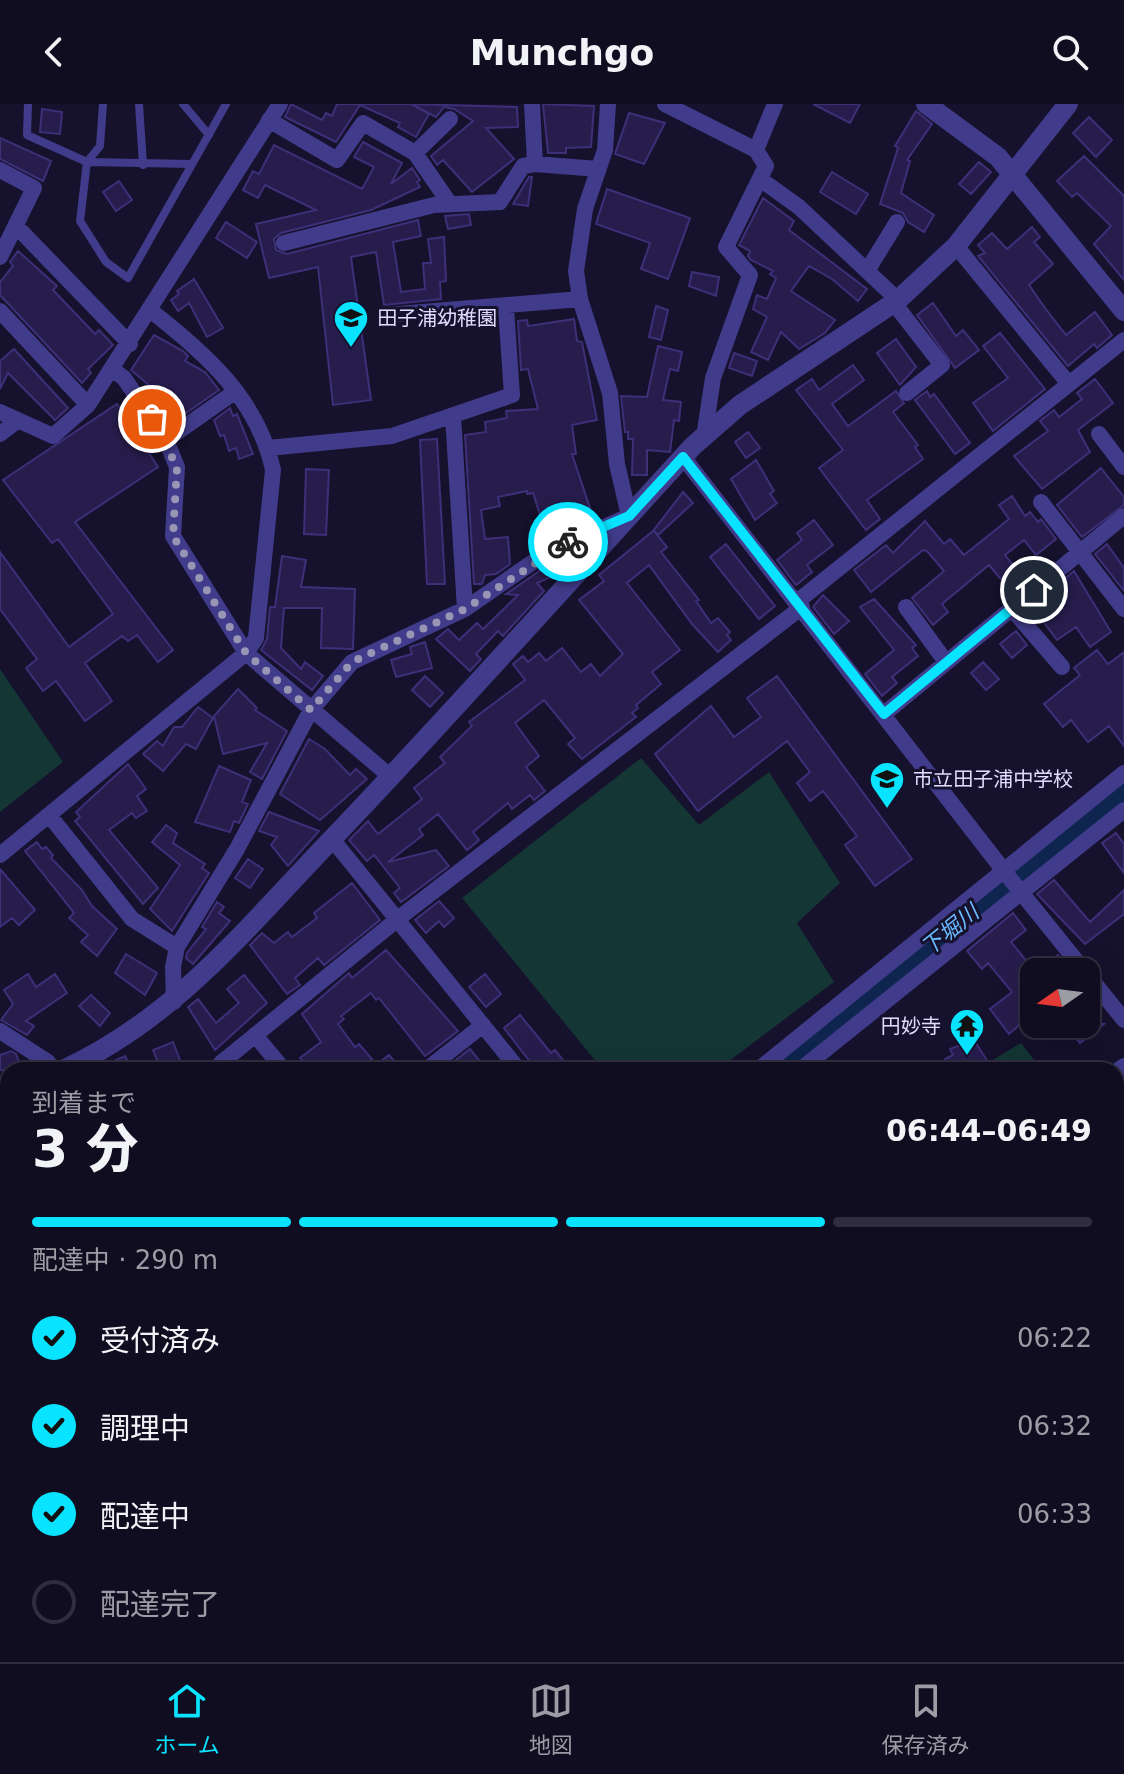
<!DOCTYPE html>
<html lang="ja">
<head>
<meta charset="utf-8">
<style>
	body { margin:0; font-family:"DejaVu Sans","Noto Sans JP",sans-serif; background:#1e1b2e; color:#f1f3f6; height:100vh; display:flex; flex-direction:column; font-size:30px; white-space:nowrap }
	* { box-sizing:border-box; margin:0 }
	p { font-size:26px; color:#9c9ca5 }
	.icon { flex:none; width:44px; height:44px; fill:none; stroke:currentColor; stroke-width:2; stroke-linecap:round; stroke-linejoin:round }
	.map { position:relative; flex:1; overflow:hidden }
	.sheet { position:absolute; left:0px; top:958px; width:1124px; height:600px; display:flex; flex-direction:column; background:#100d21; border-radius:24px 24px 0 0; box-shadow:0 8px 32px #0002,0 0 0 2px #302d3f }
	.sheet>* { flex:none }
	.needle { width:52px; rotate:256deg }
	.buttons { position:absolute; left:1020px; top:854px; display:grid; gap:16px }
	.buttons a { display:grid; place-items:center; width:80px; height:80px; border-radius:16px; background:#100d21; box-shadow:0 8px 32px #0002,0 0 0 2px #302d3f; font-size:40px }
	.pin { position:absolute; display:grid; place-items:center; width:68px; height:68px; color:#fff; margin:-34px; border:4px solid #fff; border-radius:50%; box-shadow:0 2px 8px #0007 }
	.courier { position:absolute; display:grid; place-items:center; width:80px; height:80px; margin:-40px; border:6px solid #08e4ff; border-radius:50%; background:#fff; color:#222; box-shadow:0 2px 10px #0007 }
	.summary em { font-style:normal; font-weight:800 }
	.summary div { display:flex; flex-direction:column-reverse }
	.summary { display:flex; align-items:center; justify-content:space-between; height:136px; padding:0 32px }
	h1 { font-size:52px; font-weight:800; line-height:60px }
	.bar { display:grid; grid-template-columns:repeat(4,1fr); gap:12px 8px; align-content:center; height:96px; padding:0 32px }
	.bar i { height:10px; border-radius:6px; background:#302d3f }
	.bar .on { background:#08e4ff }
	.bar p { grid-column:span 4 }
	ol { padding:0 32px; list-style:none }
	li { display:flex; align-items:center; gap:24px; height:88px }
	li p { margin-inline-start:auto }
	li .icon { padding:8px; border-radius:50%; background:#08e4ff; color:#111; stroke-width:4 }
	li:last-child { color:#9c9ca5 }
	li i { width:44px; height:44px; border:4px solid #302d3f; border-radius:50% }
	header { display:flex; justify-content:space-between; align-items:center; height:104px; padding:0 32px; background:#100d21; font-size:36px; font-weight:800 }
	.tabs { display:flex; justify-content:space-around; align-items:center; height:112px; border-top:2px solid #302d3f; background:#100d21; font-size:22px; color:#9c9ca5 }
	.tabs a { display:grid; justify-items:center; gap:4px }
	.tabs .on { color:#08e4ff }
	.map>svg:first-child { display:block }
	.green { fill:#143635 }
	.lines { fill:none; stroke-linecap:round; stroke-linejoin:round }
	.stream { stroke:#0d254f; stroke-width:5 }
	.river { stroke:#0d254f; stroke-width:28 }
	.building { fill:#271d4d; stroke:#3e2f79; stroke-width:2 }
	.service { stroke:#403c8b; stroke-width:8 }
	.minor { stroke:#403c8b; stroke-width:16 }
	.tertiary { stroke:#403c8b; stroke-width:20 }
	.trunk { stroke:#e25dd2; stroke-width:22 }
	.done { stroke:#9995b5; stroke-width:8; stroke-dasharray:0 14.4 }
	.route { stroke:#08e4ff; stroke-width:10 }
	.labels { text-anchor:middle; dominant-baseline:central; stroke-width:6; stroke-linejoin:round; paint-order:stroke }
	.poi-label { font-size:20px; fill:#e0dcff; stroke:#16112c; text-anchor:start }
	.water-label { font-size:22px; font-style:italic; fill:#6ab9ff; stroke:#16112c }
</style>
</head>
<body>
<header><svg class="icon" aria-label="back" viewBox="0 0 24 24"><path d="M15 5l-7 7 7 7"/></svg>Munchgo<svg class="icon" aria-label="search" viewBox="0 0 24 24"><circle cx="10" cy="10" r="6"/><path d="M15 15l6 6"/></svg></header>
<div class="map">
<svg width="1124" height="1558" viewBox="0 0 1124 1558">
	<rect width="100%" height="100%" fill="#16112c"/>
	<path class="green" d="M0 565 63 658 0 708Z
		M641 654 699 721 769 668 840 779 797 819 834 878 717 966H603L462 794Z
		M1021 939 1042 966H996L991 957Z"/>
	<g class="lines">
		<path class="stream" d="M907 1558 912 1550"/>
		<path class="river" d="M776 966 1124 686
			M41 1558 52 1550"/>
	</g>
	<path class="building" d="M291 0 322 16 326 9 332 12 337 0H411L429 10 416 33 398 23 400 19 360 1 336 38 285 13Z
		M411 0 517 3 518 23 486 24 514 55 472 88 443 56 437 61 431 52 473 17 454 5 444 3 436 13Z
		M543 0 594 2 591 43 566 44V49H548Z
		M813 0H860L850 19Z
		M42 5 62 8 60 30 40 28Z
		M916 7 932 20 907 56 910 57 901 89 934 111 924 128 908 118 903 109 880 100 898 44 895 42Z
		M629 9 665 19 644 60 615 50Z
		M1089 13 1112 36 1096 53 1073 29Z
		M0 34 51 57 43 77 0 55Z
		M363 38 402 59 391 80 412 64 420 76 417 78 420 83 371 106 281 129 274 135 276 146 287 150 418 116 421 132 393 138 401 188 425 185 423 159H431L428 135 444 133 446 177 440 178 441 195 384 201 376 148 351 153 371 296 333 301 318 163 269 174 256 120 316 106 265 81 258 94 243 86 253 67 259 70 274 41 362 85 374 63 354 53Z
		M1084 52 1124 92V176L1094 140 1111 122 1077 89 1072 93 1057 77Z
		M979 58 991 68 971 90 959 80Z
		M832 68 868 90 856 110 820 88Z
		M529 73H532L528 102 513 100Z
		M119 77 132 96 116 107 103 88Z
		M607 85 690 114 668 175 641 165 650 139 596 120Z
		M763 94 794 117 789 126 867 185 858 197 832 175 809 162 791 187 835 216 825 229 799 245 781 228 768 256 751 248 767 213 753 205 757 191 767 195 776 174 770 170 773 167 751 156 748 152 750 147 739 141Z
		M469 110 471 121 448 125 445 112Z
		M226 118 257 138 247 154 216 134Z
		M1032 123 1040 133 1034 138 1053 160 1029 181 1045 204 1066 231 1095 208 1112 231 1097 244 1094 240 1068 262 978 152 985 149 978 141 992 129 1007 145Z
		M18 147 57 182 53 186 95 230 99 226 113 241 88 265 91 269 82 279 0 191V178L13 162 10 158Z
		M692 168 719 173 716 192 689 182Z
		M194 175 223 224 207 233 189 199 178 207 171 196 179 190 177 187Z
		M933 199 956 232 963 226 979 246 955 264 917 211Z
		M656 202 668 206 661 236 649 233Z
		M574 215 577 237 582 238 597 316 572 321 576 350H572L594 416 548 436 533 389 527 390V387L498 393 500 402 481 406 485 435 508 433 510 460 496 470 485 471 482 480H474L465 331 486 328 485 318 507 314 506 307 538 305 528 265 521 266 518 217 527 216 528 222Z
		M1000 229 1045 285 993 327 973 299 1008 274 983 242Z
		M154 231 183 247 188 252 185 257 205 268 219 286 169 321 160 307 166 302 148 290 150 282 131 266Z
		M896 235 916 263 900 281 877 249Z
		M658 242 682 248 678 267 670 265 663 296 681 298 679 317 674 316 670 348 647 346V371H632L633 335H628V328H625L621 292 647 293Z
		M14 245 68 304 55 316 8 269 0 285V257Z
		M734 249 757 257 752 272 729 264Z
		M853 261 864 276 832 300 848 322 896 287 904 299 893 308 918 341 915 343 923 355 867 396 880 415 866 426 819 364 843 346 796 286 812 275 819 286Z
		M1095 275 1113 299 1078 326 1090 348 1042 385 1014 352 1048 327 1040 317 1054 306 1059 313 1082 295 1077 289Z
		M927 287 930 293 934 290 970 339 955 350 915 296Z
		M117 300 158 363 75 418 173 546 158 558 137 531 128 537 122 532 85 559 112 597 85 617 56 577 43 587 26 564 37 555 0 505V448L69 543 113 510 58 435 52 439 3 376Z
		M230 304 233 312 237 310 253 350 239 355 236 344 229 347 224 331 220 332 214 316Z
		M748 328 760 344 746 354 735 338Z
		M437 335 445 480H427L420 336Z
		M756 356 774 387 770 390 777 399 755 416 731 375Z
		M1101 364 1124 393V401L1082 433 1057 401Z
		M306 365 329 366 326 431 304 430Z
		M683 388 693 399 658 431 654 427 667 443 661 448 699 496 696 497 711 519 718 514 730 528 727 531 731 536 718 548 692 520 649 461 627 479 680 546 652 568 661 580 636 601 638 604 632 609 636 613 582 655 568 640 575 634 544 596 515 619 539 652 526 663 545 687 534 696 530 691 512 705 508 699 473 728 479 736 467 746 438 710 419 725 423 731 388 758 436 746 449 762 401 798 394 789 400 784 374 751 367 757 349 736 368 717 378 730 422 695 414 684 445 659 440 653 472 622 469 618 525 576 513 560 523 552 528 558 539 549 546 557 562 544 581 568 591 560 600 572 623 550 579 496 604 477 599 471 653 427Z
		M1012 392 1025 412 1030 408 1038 418 1041 415 1056 435 1036 451 1024 436 1005 451 1019 469 1005 480 989 461 942 500 948 508 933 521 912 494 944 467 927 447 923 446 871 488 854 466 886 441 893 449 925 417 944 440 950 435 964 451 1009 415 999 401Z
		M814 416 833 441 807 461 812 468 796 481 777 456 802 436 797 429Z
		M726 440 775 502 759 515 710 453Z
		M1107 440 1124 464V487L1095 450Z
		M581 445 560 469 537 479 544 487 503 532 498 527 476 550 481 555 470 567 436 535 448 525 459 536 477 519 483 525 518 491 506 490 551 459Z
		M282 452 306 456 301 483 355 485 353 545 321 544 322 504H284L281 544 301 565 305 558 323 572 312 586 261 546 267 535 270 503H275Z
		M1074 467 1111 528 1090 543 1076 523 1057 536 1042 516 1039 519 1028 506Z
		M823 491 849 517 834 530 813 503Z
		M874 495 916 541 912 544 918 552 892 573 897 579 882 592 865 570 894 546 860 503Z
		M1016 527 1027 541 1012 554 1000 540Z
		M425 538 432 564 396 573 391 556 412 550 410 543Z
		M1097 546 1108 560 1124 548V642L1109 622 1088 638 1071 616 1063 623 1044 600 1080 571 1074 564Z
		M983 558 999 575 986 586 971 569Z
		M425 572 443 589 430 603 412 586Z
		M777 572 912 755 875 782 845 741 857 732 823 687 810 697 797 679 810 668 787 637 698 707 655 650 711 602 734 633 761 613 747 594Z
		M238 585 257 604 255 606 287 627 262 675 250 668 267 639 223 650 214 612Z
		M198 603 213 614 196 645 186 640 163 667 143 650 157 637 163 642 174 623H182Z
		M309 635 325 645 350 671 356 665 367 675 320 716 280 690Z
		M128 660 146 685 137 692 147 707 136 714 132 709 109 726 158 784 143 800 75 717 80 713 76 708Z
		M219 662 251 676 242 698 248 700 239 719 234 717 230 728 195 718Z
		M269 708 319 727 288 762 271 741 277 733 259 727Z
		M166 721 177 729 173 739 205 760 202 764 209 769 172 827 150 805 180 761 152 738Z
		M1116 729 1124 740V769L1102 739Z
		M37 738 42 745 46 743 53 751 51 754 82 786 92 802 117 825 97 852 81 838 88 831 69 814 74 809 25 747Z
		M248 755 263 765 250 784 235 774Z
		M0 765 35 806 19 821 12 814 0 823Z
		M1054 776 1090 818 1124 786V810L1085 840 1037 790Z
		M352 779 380 816 324 861 318 854 295 874 300 881 287 890 250 841 262 829 274 839 288 828 292 833 317 814 314 809Z
		M439 797 454 814 444 823 439 817 426 829 415 816Z
		M217 798 224 803 219 809 230 817 193 860 186 854 187 849 206 825 202 823Z
		M1013 809 1026 826 1011 838 1034 866V908L1009 930 990 905 1012 888 988 859 982 865 967 847Z
		M386 846 458 927 425 952 379 894 376 896 371 889 341 912 344 915 338 920 355 943 359 940 372 955 358 966H310L300 954 321 938 302 910 349 869 352 874Z
		M126 850 157 869 145 891 115 869Z
		M1058 851 1071 868H1037Z
		M28 870 36 883 55 870 67 889 26 917 34 922 27 931 1 916 13 900 4 886Z
		M485 870 501 890 486 903 469 883Z
		M244 871 267 899 215 946 188 903 198 895 216 919 239 899 227 885Z
		M91 891 110 909 100 922 79 902Z
		M1086 904 1099 920H1104L1080 939 1065 920H1086Z
		M520 911 551 949 555 946 566 960 559 966H543L538 960 534 963 504 924Z
		M974 936 993 966H947L945 955 953 951 950 945Z
		M173 938 184 966H161L153 946Z
		M470 945 487 966H463L456 956Z
		M11 947 16 950 22 966H0V951Z
		M389 951 402 966H370Z
		M125 952 132 966H94Z"/>
	<g class="lines">
		<path class="service" d="M28 0 27 31 87 58 80 117 106 158 128 174 226 0
			M139 0 143 61
			M183 0 209 31
			M87 58 192 60
			M87 58 100 42 103 0
			M0 1519 8 1532"/>
		<path class="minor" d="M532 0 535 60
			M665 0 756 46 766 62 726 143 750 171 713 274 704 333
			M269 16 337 56 363 19 415 49 450 100
			M756 46 775 0
			M415 49 450 15
			M0 66 34 84 0 153
			M760 75 799 103 898 196
			M16 122 130 240
			M284 139 434 101 500 98 523 62 535 60 598 65
			M956 142 1069 280
			M867 167 897 118
			M893 198 942 261 907 289
			M0 207 88 301
			M387 211 580 195
			M113 266 124 274 166 336 177 363 173 432 246 549 392 674
			M0 308 53 332 88 301 280 0
			M453 312 465 505
			M0 330 17 317
			M1099 330 1124 363
			M166 336 236 287
			M268 344 392 332 512 291 506 204
			M683 353 1004 767 1124 916
			M1041 398 1124 505
			M798 497 1124 236
			M906 503 946 558
			M1012 505 1062 563
			M884 610 1124 412
			M49 711 132 815 177 843
			M332 735 519 966
			M0 751 246 549 256 534 273 366C258 295 205 249 150 206
			M174 898 173 863 177 843 237 745 311 606 352 558 465 505 546 449 629 412 617 360 610 289 580 195 576 167 585 105 605 46 608 0
			M0 927 48 958 52 966
			M255 931 284 966
			M221 959 399 814 802 503
			M426 966 483 921
			M758 966 1124 669
			M800 966 1124 706
			M1116 968 1124 962
			M1116 1302 1124 1295
			M0 1309 7 1303
			M14 1558 24 1550
			M917 1558 922 1550"/>
		<path class="tertiary" d="M926 0 998 53 1124 207
			M63 966C177 913 247 823 332 735 455 606 573 473 693 342L740 301 898 196 956 142 1068 0
			M0 997 8 993
			M1116 1217 1124 1214
			M1116 1529 1124 1523
			M934 1550 940 1558
			M671 1558 679 1550
			M1081 1558 1091 1550"/>
		<path class="trunk" d="M0 1214 8 1226
			M0 1257 8 1269
			M195 1550 200 1558
			M225 1550 231 1558"/>
	</g>
	<g class="lines">
		<path class="done" d="M152 315 177 363 173 432 246 549 311 606 352 558 465 505 568 438"/>
		<path class="route" d="M568 438 629 412 683 353 884 610 1034 486"/>
	</g>
	<defs>
		<g id="school-pin" transform="scale(1.8)"><path d="M0 17L-7.5 6A9.5 9.5 0 1 1 7.5 6Z" fill="#08e4ff" stroke="#16112c"/><path d="M0-5L7-2L0 1L-7-2ZM-4 1L0 2.5L4 1V4Q0 6-4 4Z" fill="#111"/></g>
		<g id="temple-pin" transform="scale(1.8)"><path d="M0 17L-7.5 6A9.5 9.5 0 1 1 7.5 6Z" fill="#08e4ff" stroke="#16112c"/><path d="M0-6L5-2H3V0L6.5 2.5H4V6H1.5V3h-3V6H-4V2.5H-6.5L-3 0V-2H-5Z" fill="#111"/></g>
	</defs>
	<g fill-rule="evenodd">
		<use href="#school-pin" x="351" y="214"/>
		<use href="#school-pin" x="887" y="675"/>
		<use href="#temple-pin" x="967" y="922"/>
	</g>
	<g class="labels">
		<g class="poi-label">
			<text x="377" y="214">田子浦幼稚園</text>
			<text x="913" y="675">市立田子浦中学校</text>
			<text x="941" y="922" text-anchor="end">円妙寺</text>
		</g>
		<g class="water-label">
			<text transform="translate(950 826) rotate(-39)">下堀川</text>
		</g>
	</g>
</svg>
<div class="buttons">
<a><svg class="needle" viewBox="-14 -14 28 28"><path d="M0-13l5 13h-10z" fill="#e53935"/><path d="M0 13l5-13h-10z" fill="#9c9ca5"/></svg></a>
</div>
<div class="pin" style="left:152px;top:315px;background:#ea580c"><svg class="icon" aria-label="bag" viewBox="0 0 24 24"><path d="M5 8h14l-1 12H6zM9 8a3 3 0 0 1 6 0"/></svg></div>
<div class="pin" style="left:1034px;top:486px;background:#1f2937"><svg class="icon" aria-label="home" viewBox="0 0 24 24"><path d="M3 11l9-7 9 7M6 9v11h12V9"/></svg></div>
<div class="courier" style="left:568px;top:438px"><svg class="icon" aria-label="bike" viewBox="0 0 24 24"><circle cx="6" cy="16" r="4"/><circle cx="18" cy="16" r="4"/><path d="M6 16l4-8h5l3 8M10 8l3 8H6M13 5h3"/></svg></div>
<section class="sheet">
<div class="summary"><div><h1>3 分</h1><p>到着まで</p></div><em>06:44–06:49</em></div>
<div class="bar"><i class="on"></i><i class="on"></i><i class="on"></i><i></i><p>配達中 · 290 m</p></div>
<ol>
<li><svg class="icon" aria-label="check" viewBox="0 0 24 24"><path d="M5 12l5 5 9-10"/></svg>受付済み<p>06:22</p></li>
<li><svg class="icon" aria-label="check" viewBox="0 0 24 24"><path d="M5 12l5 5 9-10"/></svg>調理中<p>06:32</p></li>
<li><svg class="icon" aria-label="check" viewBox="0 0 24 24"><path d="M5 12l5 5 9-10"/></svg>配達中<p>06:33</p></li>
<li><i></i>配達完了</li>
</ol>
</section>
</div>
<nav class="tabs">
<a class="on"><svg class="icon" aria-label="home" viewBox="0 0 24 24"><path d="M3 11l9-7 9 7M6 9v11h12V9"/></svg>ホーム</a>
<a><svg class="icon" aria-label="map" viewBox="0 0 24 24"><path d="M3 6l6-2 6 2 6-2v14l-6 2-6-2-6 2zM9 4v14M15 6v14"/></svg>地図</a>
<a><svg class="icon" aria-label="saved" viewBox="0 0 24 24"><path d="M7 4h10v16l-5-4-5 4z"/></svg>保存済み</a>
</nav>
</body>
</html>
